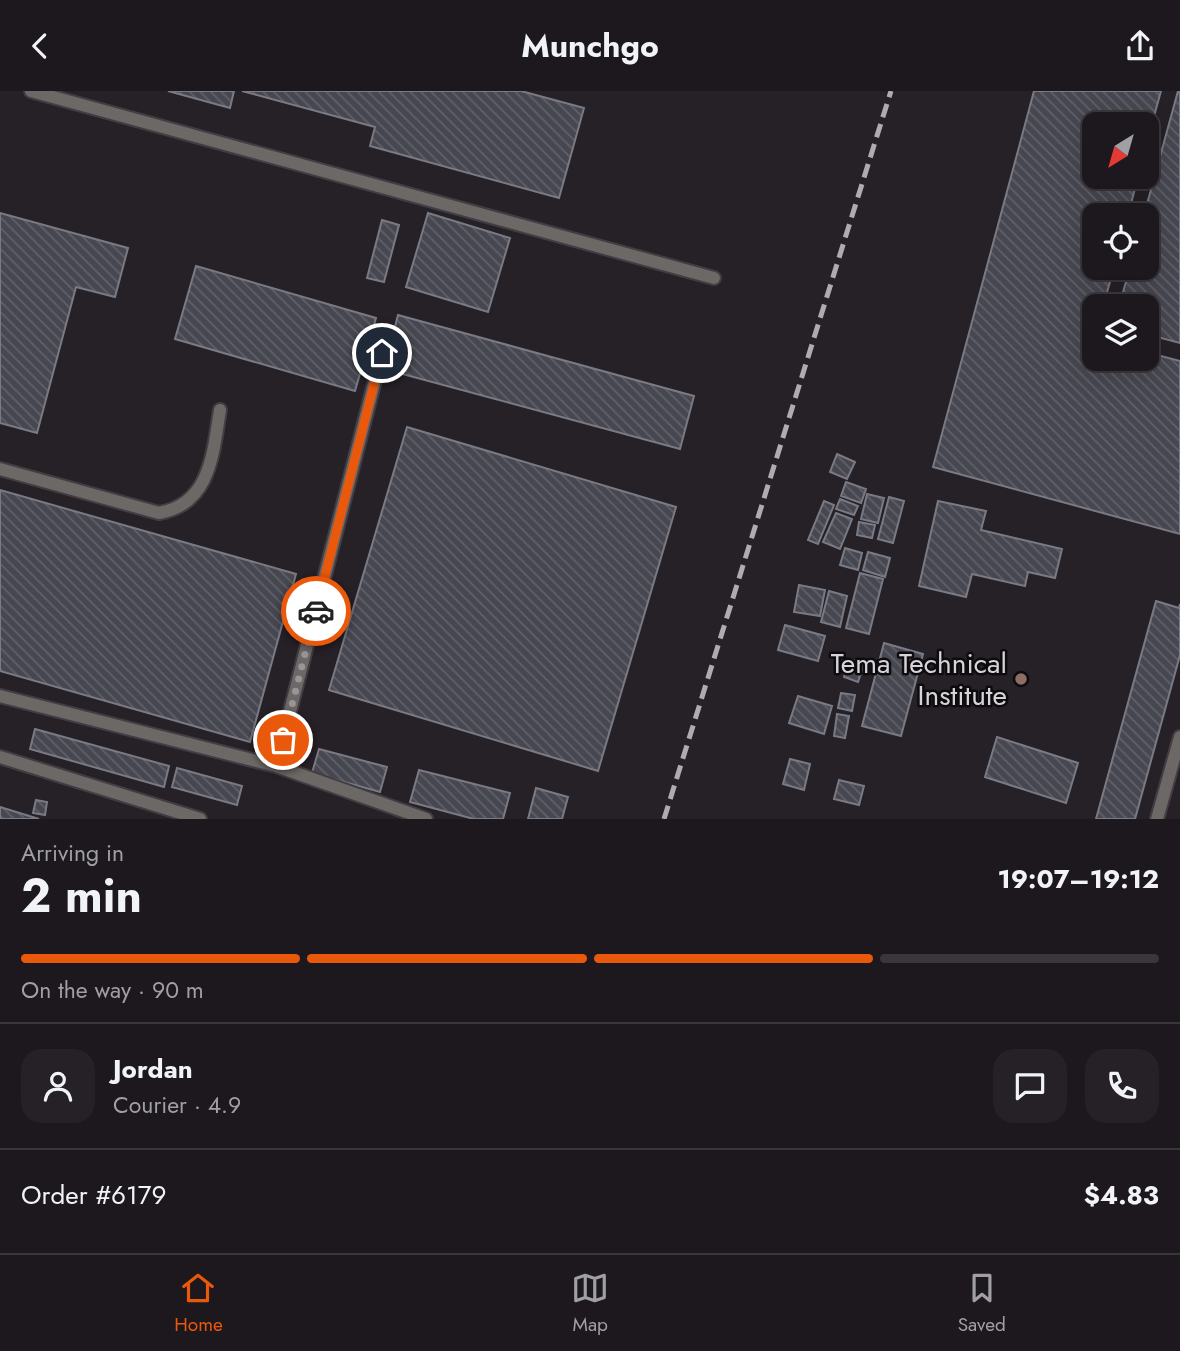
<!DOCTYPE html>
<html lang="en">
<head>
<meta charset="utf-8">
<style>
	body { margin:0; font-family:Jost,sans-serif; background:#252126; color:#f1f3f6; height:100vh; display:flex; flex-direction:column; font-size:26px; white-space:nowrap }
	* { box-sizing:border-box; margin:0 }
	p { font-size:23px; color:#a0a0a4 }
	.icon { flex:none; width:38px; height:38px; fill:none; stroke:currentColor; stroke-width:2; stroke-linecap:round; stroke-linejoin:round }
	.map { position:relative; height:728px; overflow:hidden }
	.side { display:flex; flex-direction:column; background:#1c181d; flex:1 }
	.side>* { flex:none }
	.needle { width:46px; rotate:217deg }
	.tools { position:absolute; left:1082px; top:21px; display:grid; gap:14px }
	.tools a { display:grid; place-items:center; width:77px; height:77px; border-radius:14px; background:#1c181d; box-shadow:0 7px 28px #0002,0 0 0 2px #3a373b; font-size:35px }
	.pin { position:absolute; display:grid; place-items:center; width:60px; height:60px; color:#fff; margin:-30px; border:4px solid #fff; border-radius:50%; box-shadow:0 2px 7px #0007 }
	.courier { position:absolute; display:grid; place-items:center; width:70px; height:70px; margin:-35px; border:5px solid #ea580c; border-radius:50%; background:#fff; color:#222; box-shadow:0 2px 9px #0007 }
	.headline em { font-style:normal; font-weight:700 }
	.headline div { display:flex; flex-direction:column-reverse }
	.headline { display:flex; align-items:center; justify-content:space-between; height:119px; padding:0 21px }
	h1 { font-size:46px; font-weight:700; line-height:52px }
	.bar { display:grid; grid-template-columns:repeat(4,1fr); gap:10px 7px; align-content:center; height:84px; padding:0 21px }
	.bar i { height:9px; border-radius:5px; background:#3a373b }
	.bar .on { background:#ea580c }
	.bar p { grid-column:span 4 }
	.line { display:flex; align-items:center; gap:18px; padding:0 21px; border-top:2px solid #3a373b }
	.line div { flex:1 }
	.round { display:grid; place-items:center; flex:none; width:74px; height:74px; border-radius:21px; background:#252126 }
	header { display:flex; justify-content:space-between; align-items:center; height:91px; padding:0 21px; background:#1c181d; font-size:32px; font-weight:700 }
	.menu { display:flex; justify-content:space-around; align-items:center; height:98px; border-top:2px solid #3a373b; background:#1c181d; font-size:19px; color:#a0a0a4 }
	.menu a { display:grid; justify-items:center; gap:4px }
	.menu .on { color:#ea580c }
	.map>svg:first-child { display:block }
	.building { fill:url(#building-back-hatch); stroke:#797a84; stroke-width:2 }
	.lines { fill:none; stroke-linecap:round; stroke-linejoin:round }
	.lane-casing { stroke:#423d43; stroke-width:16 }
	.lane { stroke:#6b6865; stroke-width:12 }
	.rail { stroke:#afabb0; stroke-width:5; stroke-dasharray:14 7; stroke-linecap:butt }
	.done { stroke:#99949a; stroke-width:7; stroke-dasharray:0 12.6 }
	.route { stroke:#ea580c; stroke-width:9 }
	.education-dot { fill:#8d6e63; stroke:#0d0b0e; stroke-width:2.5 }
	.labels { text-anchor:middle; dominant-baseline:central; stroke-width:5; stroke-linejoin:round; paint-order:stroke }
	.poi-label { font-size:28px; fill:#d7d3d8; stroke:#0d0b0e; text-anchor:end }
</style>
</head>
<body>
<header><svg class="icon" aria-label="back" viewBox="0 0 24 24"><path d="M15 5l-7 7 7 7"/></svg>Munchgo<svg class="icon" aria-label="share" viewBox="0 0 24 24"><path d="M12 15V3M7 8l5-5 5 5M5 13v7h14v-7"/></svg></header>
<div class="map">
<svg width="1180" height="728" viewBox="0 0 1180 728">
	<defs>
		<pattern id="building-back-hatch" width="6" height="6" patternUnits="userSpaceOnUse" patternTransform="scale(1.75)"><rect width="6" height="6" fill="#464750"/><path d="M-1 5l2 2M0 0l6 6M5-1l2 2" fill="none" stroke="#606168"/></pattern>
	</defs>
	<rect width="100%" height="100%" fill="#262027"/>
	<path class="building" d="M168 0H234L230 17Z
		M242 0H521L584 17 559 107 370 55 375 36Z
		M1034 0H1161L1146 54V33H1094V86H1138L1128 124H1094V177H1114L1103 215H1094V268H1146V261L1180 270V443L933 376Z
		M1178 0H1180V252L1146 243V215H1119L1130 177H1146L1144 124Z
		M0 122 128 157 115 206 76 196 37 342 0 332Z
		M428 122 510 147 488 221 406 196Z
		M382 129 399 134 384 191 367 187Z
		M196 175 376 227 355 300 175 248Z
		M398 224 694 305 680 358 384 278Z
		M407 336 676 416 598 680 329 599Z
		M837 363 855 371 847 388 830 381Z
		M846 391 866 398 861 412 841 405Z
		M0 399 296 483 250 651 0 580Z
		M867 403 884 407 878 432 861 428Z
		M889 406 904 410 893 452 878 448Z
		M840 408 858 415 854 424 836 418Z
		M824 410 834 414 818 453 808 449Z
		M938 410 986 420 981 439 1062 458 1055 487 1028 481 1025 495 972 483 966 506 919 495Z
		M836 422 852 428 840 458 823 451Z
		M859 431 875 434 872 447 857 444Z
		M845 457 862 462 858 479 840 474Z
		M868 461 890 467 885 486 863 479Z
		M860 482 883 488 869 543 846 537Z
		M799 494 825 499 820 525 794 521Z
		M829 500 847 505 840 536 821 531Z
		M1156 510 1179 517 1180 513V564L1135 728H1096Z
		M785 534 825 545 818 570 778 559Z
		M884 552 923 563 901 645 862 635Z
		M850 568 864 573 858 591 844 586Z
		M841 602 855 604 852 620 838 617Z
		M798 605 832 615 824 643 789 632Z
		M837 623 849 625 845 647 834 645Z
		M35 638 169 675 164 696 30 658Z
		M997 646 1078 672 1066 712 985 686Z
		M319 658 387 676 380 701 312 682Z
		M790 668 810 673 804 699 783 693Z
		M177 677 242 695 237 714 172 696Z
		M419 679 510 702 503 728H474L410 711Z
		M839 689 864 695 859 714 834 708Z
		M536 697 568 706 562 728H528Z
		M36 709 47 711 45 724 33 722Z
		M0 716 39 728H0Z"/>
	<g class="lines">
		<g class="lane-casing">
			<path id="lane" d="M31 0 714 187
				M0 378 159 422C211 413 213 361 220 319
				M0 605 276 675 426 728
				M0 666 200 728
				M276 675 382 262
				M1157 728 1180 646"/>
		</g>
		<use href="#lane" class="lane"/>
		<path class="rail" d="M664 728 891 0"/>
	</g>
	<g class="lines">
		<path class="done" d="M283 649 316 520"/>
		<path class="route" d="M316 520 382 262"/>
	</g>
	<circle class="education-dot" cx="1021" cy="588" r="7"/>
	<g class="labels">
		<g class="poi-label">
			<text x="1007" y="572">Tema Technical<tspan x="1007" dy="32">Institute</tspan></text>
		</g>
	</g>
</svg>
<div class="tools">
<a><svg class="needle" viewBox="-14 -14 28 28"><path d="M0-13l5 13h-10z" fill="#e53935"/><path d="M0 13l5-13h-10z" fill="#a0a0a4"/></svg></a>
<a><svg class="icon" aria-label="locate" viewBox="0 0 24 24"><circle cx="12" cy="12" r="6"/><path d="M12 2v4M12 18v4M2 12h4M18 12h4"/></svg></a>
<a><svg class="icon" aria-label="layers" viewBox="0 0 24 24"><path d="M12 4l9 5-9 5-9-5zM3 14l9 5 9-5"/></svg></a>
</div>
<div class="pin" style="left:283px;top:649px;background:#ea580c"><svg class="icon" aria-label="bag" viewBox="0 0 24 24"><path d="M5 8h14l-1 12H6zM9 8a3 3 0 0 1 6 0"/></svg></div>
<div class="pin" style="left:382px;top:262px;background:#1f2937"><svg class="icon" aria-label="home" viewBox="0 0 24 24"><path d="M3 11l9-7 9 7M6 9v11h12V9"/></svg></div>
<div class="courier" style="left:316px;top:520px"><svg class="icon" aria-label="car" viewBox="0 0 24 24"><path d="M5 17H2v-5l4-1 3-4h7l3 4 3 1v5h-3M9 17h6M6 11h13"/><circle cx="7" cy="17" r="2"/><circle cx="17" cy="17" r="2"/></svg></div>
</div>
<section class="side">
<div class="headline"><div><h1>2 min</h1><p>Arriving in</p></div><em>19:07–19:12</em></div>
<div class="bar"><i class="on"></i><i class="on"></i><i class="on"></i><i></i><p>On the way · 90 m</p></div>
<div class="line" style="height:126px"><a class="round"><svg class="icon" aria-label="person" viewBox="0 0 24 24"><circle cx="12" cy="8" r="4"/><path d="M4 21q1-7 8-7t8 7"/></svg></a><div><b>Jordan</b><p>Courier · 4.9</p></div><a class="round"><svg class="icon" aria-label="chat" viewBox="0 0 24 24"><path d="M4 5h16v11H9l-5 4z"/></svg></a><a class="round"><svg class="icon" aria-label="phone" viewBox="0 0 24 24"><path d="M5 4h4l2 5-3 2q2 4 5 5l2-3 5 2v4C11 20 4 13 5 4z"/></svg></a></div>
<div class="line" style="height:91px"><div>Order #6179</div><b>$4.83</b></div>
</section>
<nav class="menu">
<a class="on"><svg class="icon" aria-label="home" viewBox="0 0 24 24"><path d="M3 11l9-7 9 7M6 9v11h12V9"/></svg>Home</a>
<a><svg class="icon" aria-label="map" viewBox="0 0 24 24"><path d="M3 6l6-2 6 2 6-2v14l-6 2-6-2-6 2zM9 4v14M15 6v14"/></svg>Map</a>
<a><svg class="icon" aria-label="saved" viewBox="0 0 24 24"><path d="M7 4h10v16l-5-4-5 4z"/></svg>Saved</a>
</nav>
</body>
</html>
